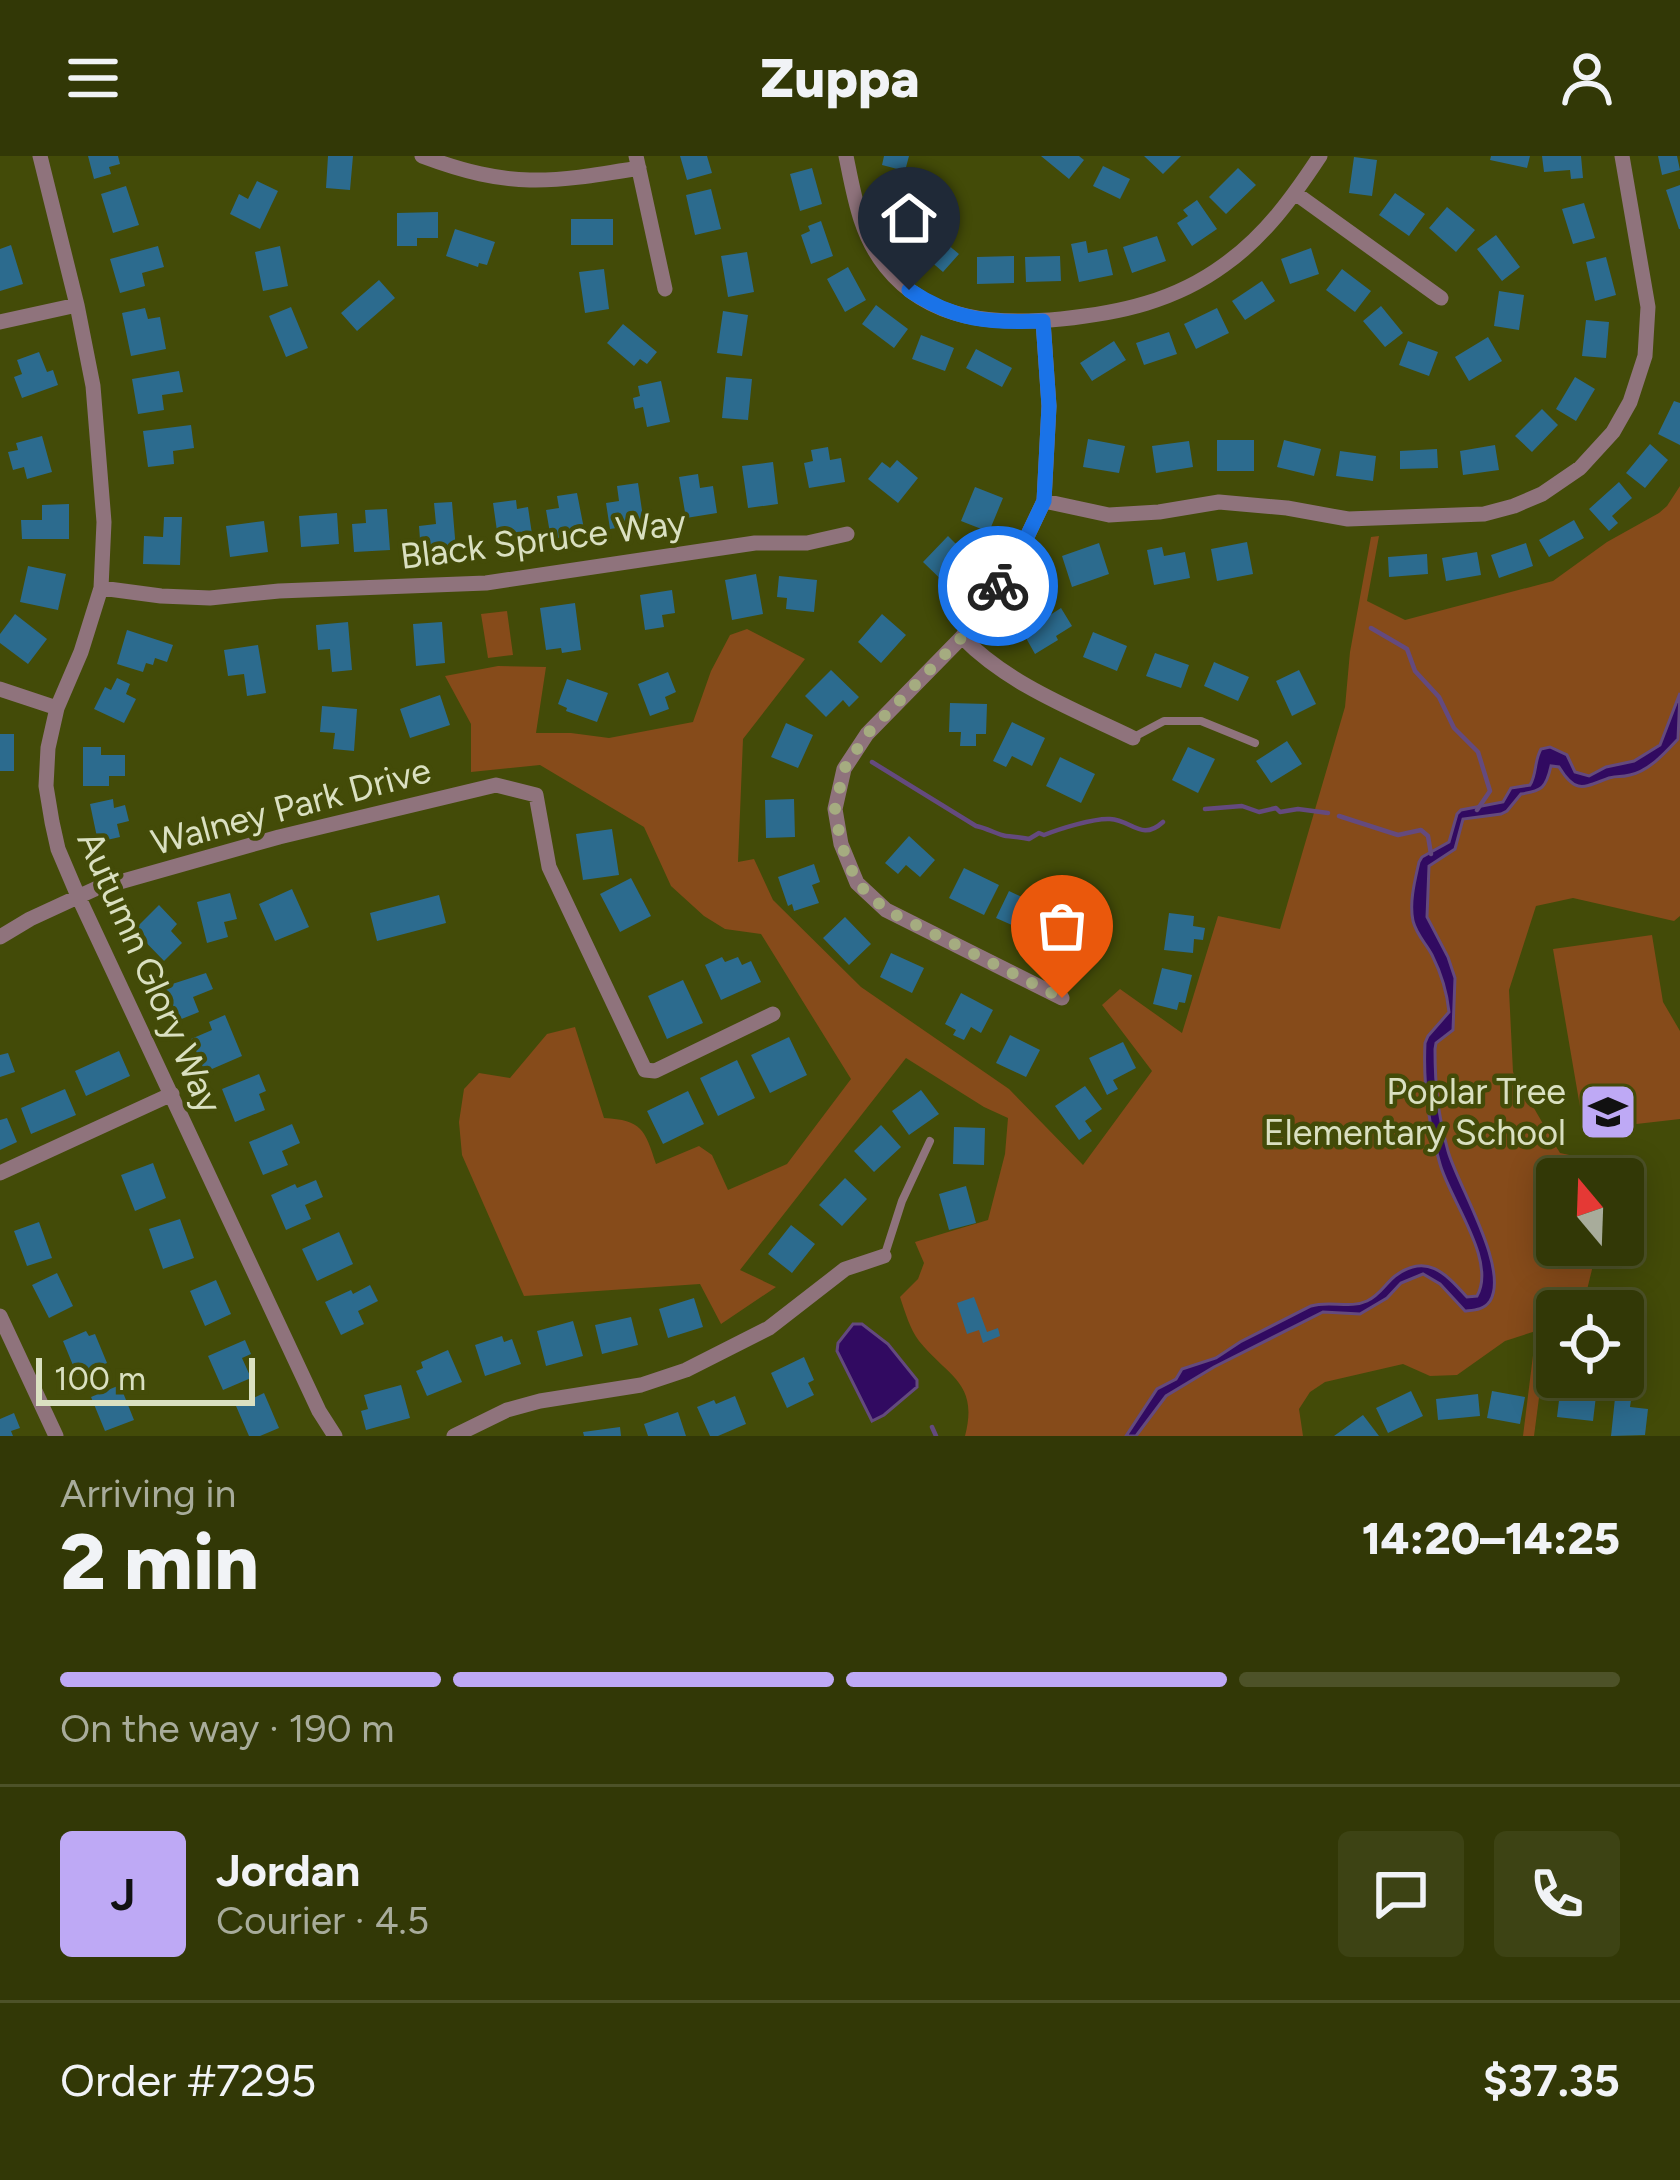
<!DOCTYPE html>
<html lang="en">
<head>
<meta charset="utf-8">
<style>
	body { margin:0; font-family:Figtree,sans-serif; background:#3d4314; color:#f1f3f6; height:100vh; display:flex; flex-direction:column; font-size:45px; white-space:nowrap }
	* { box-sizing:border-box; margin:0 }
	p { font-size:39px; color:#a8ac9b }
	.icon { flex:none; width:66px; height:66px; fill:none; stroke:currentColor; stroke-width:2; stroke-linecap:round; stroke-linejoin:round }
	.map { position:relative; height:1280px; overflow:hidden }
	.side { display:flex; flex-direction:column; background:#323806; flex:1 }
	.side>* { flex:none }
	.needle { width:78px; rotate:341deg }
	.buttons { position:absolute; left:1536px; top:1002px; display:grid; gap:24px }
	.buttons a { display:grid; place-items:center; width:108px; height:108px; border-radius:12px; background:#323806; box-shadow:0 6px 30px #0003,0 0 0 3px #4d5228; font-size:60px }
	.scale { position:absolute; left:36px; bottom:30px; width:219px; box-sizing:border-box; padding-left:12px; border:6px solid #dae0c1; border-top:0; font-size:33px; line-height:42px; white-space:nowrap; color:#dae0c1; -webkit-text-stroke:9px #434b08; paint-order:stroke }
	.pin { position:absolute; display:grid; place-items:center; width:102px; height:102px; color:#fff; margin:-123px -51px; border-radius:50% 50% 50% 0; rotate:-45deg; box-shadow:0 0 12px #0007 }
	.pin .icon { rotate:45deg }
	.courier { position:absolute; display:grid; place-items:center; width:120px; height:120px; margin:-60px; border:9px solid #1a73e8; border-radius:50%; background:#fff; color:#222; box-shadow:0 3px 15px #0007 }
	.headline em { font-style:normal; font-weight:800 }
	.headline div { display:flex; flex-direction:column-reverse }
	.headline { display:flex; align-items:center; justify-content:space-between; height:204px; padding:0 60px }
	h1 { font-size:78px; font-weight:800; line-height:90px }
	.bar { display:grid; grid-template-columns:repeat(4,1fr); gap:18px 12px; align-content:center; height:144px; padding:0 60px }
	.bar i { height:15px; border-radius:9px; background:#4d5228 }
	.bar .on { background:#bea9f5 }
	.bar p { grid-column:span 4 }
	.line { display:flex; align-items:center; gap:30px; padding:0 60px; border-top:3px solid #4d5228 }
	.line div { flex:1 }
	.round { display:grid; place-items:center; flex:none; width:126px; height:126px; border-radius:12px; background:#3d4314 }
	header { display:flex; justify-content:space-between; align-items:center; height:156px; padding:0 60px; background:#323806; font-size:54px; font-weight:800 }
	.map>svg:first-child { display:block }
	.green { fill:#864b1a }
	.water { fill:#310a61; stroke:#644a7e; stroke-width:3 }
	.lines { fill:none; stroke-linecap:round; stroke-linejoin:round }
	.stream { stroke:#644a7e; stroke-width:4.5 }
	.building { fill:#2c6b8e }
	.service { stroke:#8f737c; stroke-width:8 }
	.minor { stroke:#8f737c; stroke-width:15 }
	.done { stroke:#a5ac80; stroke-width:12; stroke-dasharray:0 21.6 }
	.route { stroke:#1a73e8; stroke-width:15 }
	.labels { text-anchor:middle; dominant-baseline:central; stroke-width:9; stroke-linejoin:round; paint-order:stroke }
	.street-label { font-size:36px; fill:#dae0c1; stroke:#434b08 }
	.poi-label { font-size:36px; fill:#dae0c1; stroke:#434b08; text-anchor:end }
</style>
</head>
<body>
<header><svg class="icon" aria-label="menu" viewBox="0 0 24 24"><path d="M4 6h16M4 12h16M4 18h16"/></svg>Zuppa<svg class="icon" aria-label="person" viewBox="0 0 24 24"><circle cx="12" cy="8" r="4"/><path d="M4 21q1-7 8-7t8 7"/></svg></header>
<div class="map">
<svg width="1680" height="1280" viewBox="0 0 1680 1280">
	<rect width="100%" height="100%" fill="#434b08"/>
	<path class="green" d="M1680 330V760L1674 765 1573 742 1536 750 1509 834 1513 916 1560 997 1593 1004 1611 1015 1609 1023H1557V1089H1598L1585 1142 1593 1155H1557V1171L1548 1173 1534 1280H1523L1536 1175 1505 1185 1457 1219 1430 1220 1403 1208 1325 1226 1310 1236 1299 1253 1303 1280H965C979 1226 948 1221 919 1185 910 1173 905 1156 900 1141L918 1123 924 1107 915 1086 988 1064 1005 998 1008 962 984 951 906 902 740 1114 776 1131 721 1168 700 1128 524 1140 462 999 459 966 464 933 479 917 510 922 547 878 575 871 604 962C642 964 645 974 656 1008L699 990 712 999 728 1034 787 1008 851 923 761 778 725 773 704 760 671 730 644 671 540 609 471 616V568L445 520 498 510 546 511 536 577H571L609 582 693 566 711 515 730 479 747 473 805 503 743 583 738 706 754 703 773 744 861 831 1009 933 1083 1009 1152 915 1102 849 1120 833 1182 877 1218 760 1280 773 1345 551 1350 496 1371 381 1379 380 1367 445 1405 464 1553 425 1607 386 1659 357 1667 350Z
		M507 455 513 499 488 502 481 458Z
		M1652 779 1663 846 1680 875V963L1584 974 1553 793Z"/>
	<path class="water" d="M1680 537 1678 583C1665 597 1649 615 1630 619 1619 622 1620 619 1609 622 1584 631 1576 639 1559 611L1551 610C1546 632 1542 635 1521 638L1507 655 1501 658 1463 663 1455 693 1429 710 1427 761 1448 801 1455 822 1453 874 1436 887 1435 893C1435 931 1438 959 1448 995 1457 1028 1510 1113 1490 1145 1484 1154 1474 1154 1465 1155L1440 1128 1423 1118 1401 1127 1387 1142 1360 1158 1323 1156 1214 1211 1166 1240 1136 1280H1126L1157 1233 1176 1223 1182 1213 1216 1202 1240 1186 1311 1150C1329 1144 1350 1153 1367 1145 1380 1139 1385 1128 1395 1120 1427 1096 1446 1118 1467 1141L1477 1140C1497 1105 1450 1044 1440 1008 1429 970 1423 927 1425 887L1428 880 1449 856C1447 836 1441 817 1432 799 1426 787 1417 780 1413 765 1409 746 1415 724 1419 706L1422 701 1449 686 1457 658 1461 654 1503 646 1511 632 1530 629C1537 618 1534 605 1541 593L1550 591 1567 599 1575 616 1589 620 1606 611 1634 605 1660 589Z
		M853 1168H862L888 1188 917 1224V1231L884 1259 872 1265 837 1195 838 1187Z"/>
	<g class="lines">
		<path class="stream" d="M1371 472 1407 493 1415 515 1439 541 1454 572 1478 596 1490 635 1477 654
			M872 606 976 670C987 672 998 679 1006 680 1014 681 1021 681 1029 683L1039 677 1044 679C1059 673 1094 662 1110 663 1132 664 1141 686 1163 666
			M1205 653 1242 650 1259 656 1276 652 1280 656 1298 653 1328 657
			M1339 660 1398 679 1421 674 1428 680 1431 698
			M932 1271 936 1280"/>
	</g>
	<path class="building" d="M88 0H118L120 8 109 11 111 18 94 23Z
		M328 0H353L350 34 326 32Z
		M680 0H707L712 17 687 24Z
		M884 0H909L905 15 882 9Z
		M1041 0H1079L1084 4 1069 23Z
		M1144 0H1181L1163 18Z
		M1491 0H1530L1527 12 1490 4Z
		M1542 0H1581L1583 22 1571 23 1570 14 1544 16Z
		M1658 0H1677L1680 14 1662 19Z
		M1354 1 1377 4 1372 40 1349 37Z
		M1103 10 1130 23 1120 43 1093 30Z
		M812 12 822 48 800 55 790 18Z
		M1238 12 1256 29 1226 58 1209 41Z
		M257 25 278 35 260 73 230 58 239 38 248 43Z
		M909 27 922 61 900 69 887 35Z
		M1680 29V73H1679L1666 34Z
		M126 30 139 69 113 77 101 38Z
		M711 33 721 73 695 79 686 39Z
		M1395 37 1425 58 1409 80 1379 59Z
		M1197 44 1217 73 1192 90 1177 67 1188 60 1183 54Z
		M1584 47 1595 82 1573 88 1562 53Z
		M1447 51 1475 74 1456 96 1429 72Z
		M438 56V82H417V90H397V57Z
		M571 63H613V89H571Z
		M821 65 833 100 811 108 801 79 810 75 808 70Z
		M455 73 495 86 487 109 479 107 478 111 446 100Z
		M929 73 959 98 943 116 914 91Z
		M1496 79 1520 111 1502 125 1477 93Z
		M1157 80 1166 105 1132 117 1123 91Z
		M1086 85 1088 97 1107 93 1113 119 1079 126 1071 88Z
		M11 89 23 128 0 135V93Z
		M158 90 164 111 142 117 145 130 120 137 110 103Z
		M280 90 288 130 263 135 255 96Z
		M1311 92 1319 118 1290 128 1281 103Z
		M747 96 754 136 728 141 721 100Z
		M1014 100V127L977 128V101Z
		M1060 100 1061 125 1026 126 1025 101Z
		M1606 101 1616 139 1595 145 1586 106Z
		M848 111 866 144 845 156 827 123Z
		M604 113 609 153 585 157 579 116Z
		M1342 113 1371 135 1355 156 1326 134Z
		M379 124 395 142 357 175 341 157Z
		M1262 125 1275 145 1245 164 1232 145Z
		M1499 135 1524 139 1519 174 1494 170Z
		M876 149 908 173 894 192 862 168Z
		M1381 150 1403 177 1385 191 1363 165Z
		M291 151 308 192 286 201 269 160Z
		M145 152 148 163 160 161 166 193 131 200 122 157Z
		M1217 152 1229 177 1196 193 1184 168Z
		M723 155 748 159 742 200 717 197Z
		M1586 164 1609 166 1606 202 1582 200Z
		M623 168 657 196 647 208 640 203 634 210 607 187Z
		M1169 176 1177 198 1144 209 1136 187Z
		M921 179 954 192 945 215 912 203Z
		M1488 181 1502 205 1469 225 1455 201Z
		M1114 185 1126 204 1092 225 1080 207Z
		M1408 185 1438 196 1429 220 1399 209Z
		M976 193 1012 212 1002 231 966 212Z
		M39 196 47 216 53 214 58 229 22 242 14 221 22 218 17 204Z
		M179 215 183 236 162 239 164 254 138 258 132 223Z
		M726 221 752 223 748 264 722 262Z
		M1575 221 1595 233 1576 265 1556 253Z
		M661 225 670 266 647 271 643 251 635 253 633 242 640 240 638 230Z
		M1674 245 1680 247V289L1658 278Z
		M1542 253 1558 269 1532 296 1515 280Z
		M191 269 194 292 173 295 174 308 148 311 143 275Z
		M42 280 52 316 27 323 24 311 13 314 8 296 18 294 16 287Z
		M1088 283 1125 290 1119 317 1083 311Z
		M1217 284H1254V315H1217Z
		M1284 284 1321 293 1314 320 1277 311Z
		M1189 285 1193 311 1156 317 1152 290Z
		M1650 288 1668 304 1645 332 1626 317Z
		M1495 289 1499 314 1463 319 1460 295Z
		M828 291 830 304 841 302 845 326 809 332 804 307 813 305 811 294Z
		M1437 293 1438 312 1400 313V295Z
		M1340 295 1376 300 1373 325 1336 320Z
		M897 304 918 322 898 347 868 323 882 306 890 312Z
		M773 306 778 348 748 352 742 310Z
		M698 318 700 332 713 330 717 357 686 362 679 321Z
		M1619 326 1632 342 1612 360 1618 367 1609 375 1589 353Z
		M638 327 644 368 610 373 606 347 619 345 617 330Z
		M975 331 1003 342 989 376 961 365Z
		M577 337 585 378 551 383 546 354 559 352 557 340Z
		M516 344 517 353 528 351 533 385 499 389 493 347Z
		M452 346 456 394 421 397 419 370 436 368 434 347Z
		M69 348V383H22L21 364H42V349Z
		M387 353 390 394 354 396 352 368 366 367 365 354Z
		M337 357 339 388 301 391 299 360Z
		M164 361H182L180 409 143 408 144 380 163 381Z
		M1574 364 1584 382 1549 401 1539 384Z
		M264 365 268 396 230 401 226 370Z
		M948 380 969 401 954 416 963 424 953 435 923 406Z
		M1247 386 1253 418 1217 425 1211 393Z
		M1099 387 1109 418 1072 431 1062 400Z
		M1526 387 1533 410 1499 422 1491 399Z
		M1162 391 1164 400 1185 396 1190 422 1154 429 1147 394Z
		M1477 396 1481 419 1446 425 1442 402Z
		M1427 398 1428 418 1389 421 1388 401Z
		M28 410 66 418 58 454 20 446Z
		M756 418 763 458 732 464 725 424Z
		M779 420 817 424 814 456 786 453 787 442 777 441Z
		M672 434 675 457 662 459 664 471 645 474 640 439Z
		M575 447 581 494 562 497 561 492 546 494 540 452Z
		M1042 452 1047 461 1061 452 1072 470 1056 480 1058 484 1035 498 1017 466Z
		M15 458 47 483 28 508 0 487V478Z
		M882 458 906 479 881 507 858 486Z
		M348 466 352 514 332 516 330 493 318 494 316 469Z
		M442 466 445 507 416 510 413 468Z
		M127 474 173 489 167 506 155 502 153 509 146 507 143 516 117 508Z
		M1093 476 1127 490 1117 515 1083 501Z
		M258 489 266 537 247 540 244 518 228 520 224 494Z
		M1155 497 1189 509 1181 532 1146 520Z
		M1214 506 1249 521 1238 545 1204 530Z
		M831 514 859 541 849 551 843 544 826 561 805 540Z
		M1299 514 1316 548 1292 560 1276 525Z
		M668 516 676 536 665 541 669 553 650 560 638 528Z
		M117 522 130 528 126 538 136 543 124 567 94 553 105 531 111 534Z
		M567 523 608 537 597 566 566 555 567 552 558 548Z
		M440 539 450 569 410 582 400 553Z
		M950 547 987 548 986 578H976V590H960L961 576H949Z
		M322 550 357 553 354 595 333 593 335 577 320 576Z
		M1012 566 1045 582 1032 610 1012 600 1006 611 993 605Z
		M786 567 813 579 798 612 771 601Z
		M0 578H14V615H0Z
		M1287 585 1302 608 1271 627 1256 605Z
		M83 591H101V599H125V620H109V630H83Z
		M1188 591 1215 603 1198 637 1172 624Z
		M1060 601 1095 618 1081 647 1046 630Z
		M113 643 114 652 125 649 129 665 117 668 120 681 98 686 90 648Z
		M794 643 795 681 766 682 765 644Z
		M612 673 619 719 583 724 576 678Z
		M909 680 935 704 920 721 906 709 898 718 885 707Z
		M814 708 820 726 812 729 819 747 794 755 792 748 788 750 778 721Z
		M964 712 999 729 984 759 949 742Z
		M631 722 651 760 620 776 600 738Z
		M292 733 309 771 275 785 259 748Z
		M1009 735 1043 751 1030 777 996 762Z
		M230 737 237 763 224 766 228 781 207 787 197 746Z
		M439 739 446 767 377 785 370 757Z
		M1071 747 1106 758 1098 782 1063 771Z
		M159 749 177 768 171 775 182 787 164 805 134 774Z
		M1169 757 1194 760 1193 770 1205 772 1203 784 1194 783 1193 797 1164 794Z
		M845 761 871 788 849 809 823 782Z
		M891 797 924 812 912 837 880 821Z
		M722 801 725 806 738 801 742 809 751 805 761 826 721 844 705 809Z
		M1162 812 1192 819 1185 847 1179 846 1177 854 1153 848Z
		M206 817 213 833 193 841 199 856 174 866 160 832Z
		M683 824 703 867 667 883 648 840Z
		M961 837 993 854 981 877 971 871 964 884 953 879 956 874 945 868Z
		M225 859 242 900 205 916 191 883 212 874 209 866Z
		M1010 879 1040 894 1026 921 996 907Z
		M789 881 807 919 770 937 751 899Z
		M1123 886 1136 912 1113 924 1118 933 1107 939 1089 902Z
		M119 895 130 920 86 940 75 915Z
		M8 897 15 916 0 921V899Z
		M737 904 755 942 718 960 700 922Z
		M259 918 266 935 259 938 265 954 235 966 222 933Z
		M1085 930 1102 953 1085 965 1092 975 1079 984 1055 950Z
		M65 933 76 959 31 978 21 952Z
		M921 934 939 958 909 979 892 955Z
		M688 935 704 968 663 988 647 955Z
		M7 962 17 986 0 994V964Z
		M292 968 300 987 282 995 288 1009 263 1019 249 986Z
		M881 969 901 991 874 1016 854 995Z
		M954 971 985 972 984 1009 953 1008Z
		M153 1007 166 1042 135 1055 121 1019Z
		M845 1022 867 1043 842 1070 819 1049Z
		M316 1024 323 1041 305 1049 311 1063 286 1074 271 1039 295 1028 297 1032Z
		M966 1030 976 1067 949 1074 939 1038Z
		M180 1063 194 1102 163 1113 149 1073Z
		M39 1066 52 1102 27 1110 14 1075Z
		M791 1069 815 1088 792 1117 768 1098Z
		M339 1076 353 1108 317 1125 302 1093Z
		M57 1117 73 1150 49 1162 32 1129Z
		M216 1124 231 1158 205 1170 190 1135Z
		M370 1129 378 1145 358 1155 364 1168 341 1179 325 1146 351 1134 353 1138Z
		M974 1141 987 1176 998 1172 1000 1180 983 1187 979 1174 967 1178 957 1147Z
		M694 1142 703 1171 668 1182 659 1153Z
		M631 1161 638 1189 602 1198 595 1169Z
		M573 1165 583 1200 546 1210 537 1175Z
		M86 1175 89 1180 95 1178 107 1207 77 1219 63 1185Z
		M502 1180 504 1186 512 1183 521 1208 485 1220 475 1189Z
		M245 1184 251 1198 242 1202 251 1222 223 1234 208 1200Z
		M448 1194 462 1226 427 1240 416 1215 423 1212 421 1206Z
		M804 1201 814 1224 808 1227 814 1239 787 1252 771 1217Z
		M120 1229 134 1264 105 1275 91 1241Z
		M401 1229 410 1262 366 1274 361 1255 368 1253 364 1239Z
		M1411 1235 1423 1260 1388 1277 1376 1252Z
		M1492 1235 1525 1241 1520 1268 1487 1262Z
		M1560 1236 1596 1240 1593 1265 1557 1261Z
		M264 1237 279 1272 260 1280H249L236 1250Z
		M1478 1238 1480 1260 1438 1264 1436 1243Z
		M735 1240 746 1268 718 1280H710L697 1251 714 1244 716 1248Z
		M1615 1242 1631 1244 1630 1251 1648 1253 1645 1279 1611 1280Z
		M678 1256 686 1280H648L644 1268Z
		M14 1257 20 1272 11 1275 13 1280H0V1263Z
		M1363 1259 1379 1280H1334Z
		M620 1271 621 1280H584L583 1276Z"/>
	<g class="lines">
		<path class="service" d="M1134 581 1164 565H1201L1255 587
			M885 1098 902 1045 930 985"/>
		<path class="minor" d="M40 0 77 149 93 230 104 366 101 432 81 496 57 552 48 592 46 630 52 666 58 693 78 740 319 1255 335 1280
			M422 0C510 33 549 27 639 12
			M636 0 665 133
			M846 0C854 39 860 79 886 111 930 166 996 169 1061 163 1120 157 1175 145 1224 109 1265 80 1293 41 1320 0
			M1295 37 1441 142
			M1043 165 1049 250 1044 345 1014 408 962 481 867 578 844 613 835 653 841 688 857 727 886 754 1062 842
			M0 166 77 149
			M1044 345 1109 359 1159 356 1219 346 1287 352 1348 363 1484 358 1514 350 1542 338 1580 312 1613 276 1630 246 1645 200 1648 151 1622 0
			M101 432 161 440 210 442 279 435 486 427 755 387H807L847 378
			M962 481C1009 529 1073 553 1133 582
			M0 533 57 552
			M0 781 30 763 95 733 279 681 496 629 536 639 549 711 645 914 655 915 773 858
			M0 1017 172 938
			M0 1160 56 1280
			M454 1280 507 1254 540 1245 641 1229 686 1214 769 1172 845 1113 884 1100"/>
	</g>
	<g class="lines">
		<path class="done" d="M998 430 962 481 867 578 844 613 835 653 841 688 857 727 886 754 1062 842"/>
		<path class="route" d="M909 134C955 165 990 167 1043 165L1049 250 1044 345 1014 408 998 430"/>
	</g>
	<defs>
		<g id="school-square" transform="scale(3)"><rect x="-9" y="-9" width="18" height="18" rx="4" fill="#bea9f5" stroke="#434b08"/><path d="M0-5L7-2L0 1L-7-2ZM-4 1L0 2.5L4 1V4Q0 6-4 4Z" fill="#111"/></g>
	</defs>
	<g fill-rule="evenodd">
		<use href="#school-square" x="1608" y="956"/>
	</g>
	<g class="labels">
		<g class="street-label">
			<text transform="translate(543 383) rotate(-7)">Black Spruce Way</text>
			<text transform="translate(291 650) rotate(-15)">Walney Park Drive</text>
			<text transform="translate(150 816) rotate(66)">Autumn Glory Way</text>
		</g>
		<g class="poi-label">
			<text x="1566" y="935">Poplar Tree<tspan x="1566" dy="41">Elementary School</tspan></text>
		</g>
	</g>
</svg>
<div class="buttons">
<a><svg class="needle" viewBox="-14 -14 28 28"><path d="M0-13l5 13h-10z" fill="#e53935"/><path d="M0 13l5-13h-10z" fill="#a8ac9b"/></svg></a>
<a><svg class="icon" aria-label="locate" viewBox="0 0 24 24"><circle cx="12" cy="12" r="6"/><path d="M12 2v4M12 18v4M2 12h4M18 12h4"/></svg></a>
</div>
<div class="scale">100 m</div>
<div class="pin" style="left:1062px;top:842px;background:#ea580c"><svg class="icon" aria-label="bag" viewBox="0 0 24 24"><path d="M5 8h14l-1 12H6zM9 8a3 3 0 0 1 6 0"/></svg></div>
<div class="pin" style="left:909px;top:134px;background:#1f2937"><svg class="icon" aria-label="home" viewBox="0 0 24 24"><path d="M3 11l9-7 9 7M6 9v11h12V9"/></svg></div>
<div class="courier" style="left:998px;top:430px"><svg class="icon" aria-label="bike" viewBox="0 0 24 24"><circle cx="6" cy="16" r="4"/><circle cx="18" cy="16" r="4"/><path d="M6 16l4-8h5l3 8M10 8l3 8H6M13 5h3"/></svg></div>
</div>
<section class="side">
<div class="headline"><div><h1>2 min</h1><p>Arriving in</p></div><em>14:20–14:25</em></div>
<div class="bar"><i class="on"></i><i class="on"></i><i class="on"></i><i></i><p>On the way · 190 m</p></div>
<div class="line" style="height:216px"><b class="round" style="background:#bea9f5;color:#111">J</b><div><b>Jordan</b><p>Courier · 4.5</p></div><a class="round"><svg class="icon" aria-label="chat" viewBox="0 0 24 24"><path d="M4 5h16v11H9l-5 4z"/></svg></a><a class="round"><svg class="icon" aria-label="phone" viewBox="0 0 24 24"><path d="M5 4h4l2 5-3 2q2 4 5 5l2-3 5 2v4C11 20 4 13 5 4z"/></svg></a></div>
<div class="line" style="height:156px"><div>Order #7295</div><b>$37.35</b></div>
</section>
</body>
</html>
